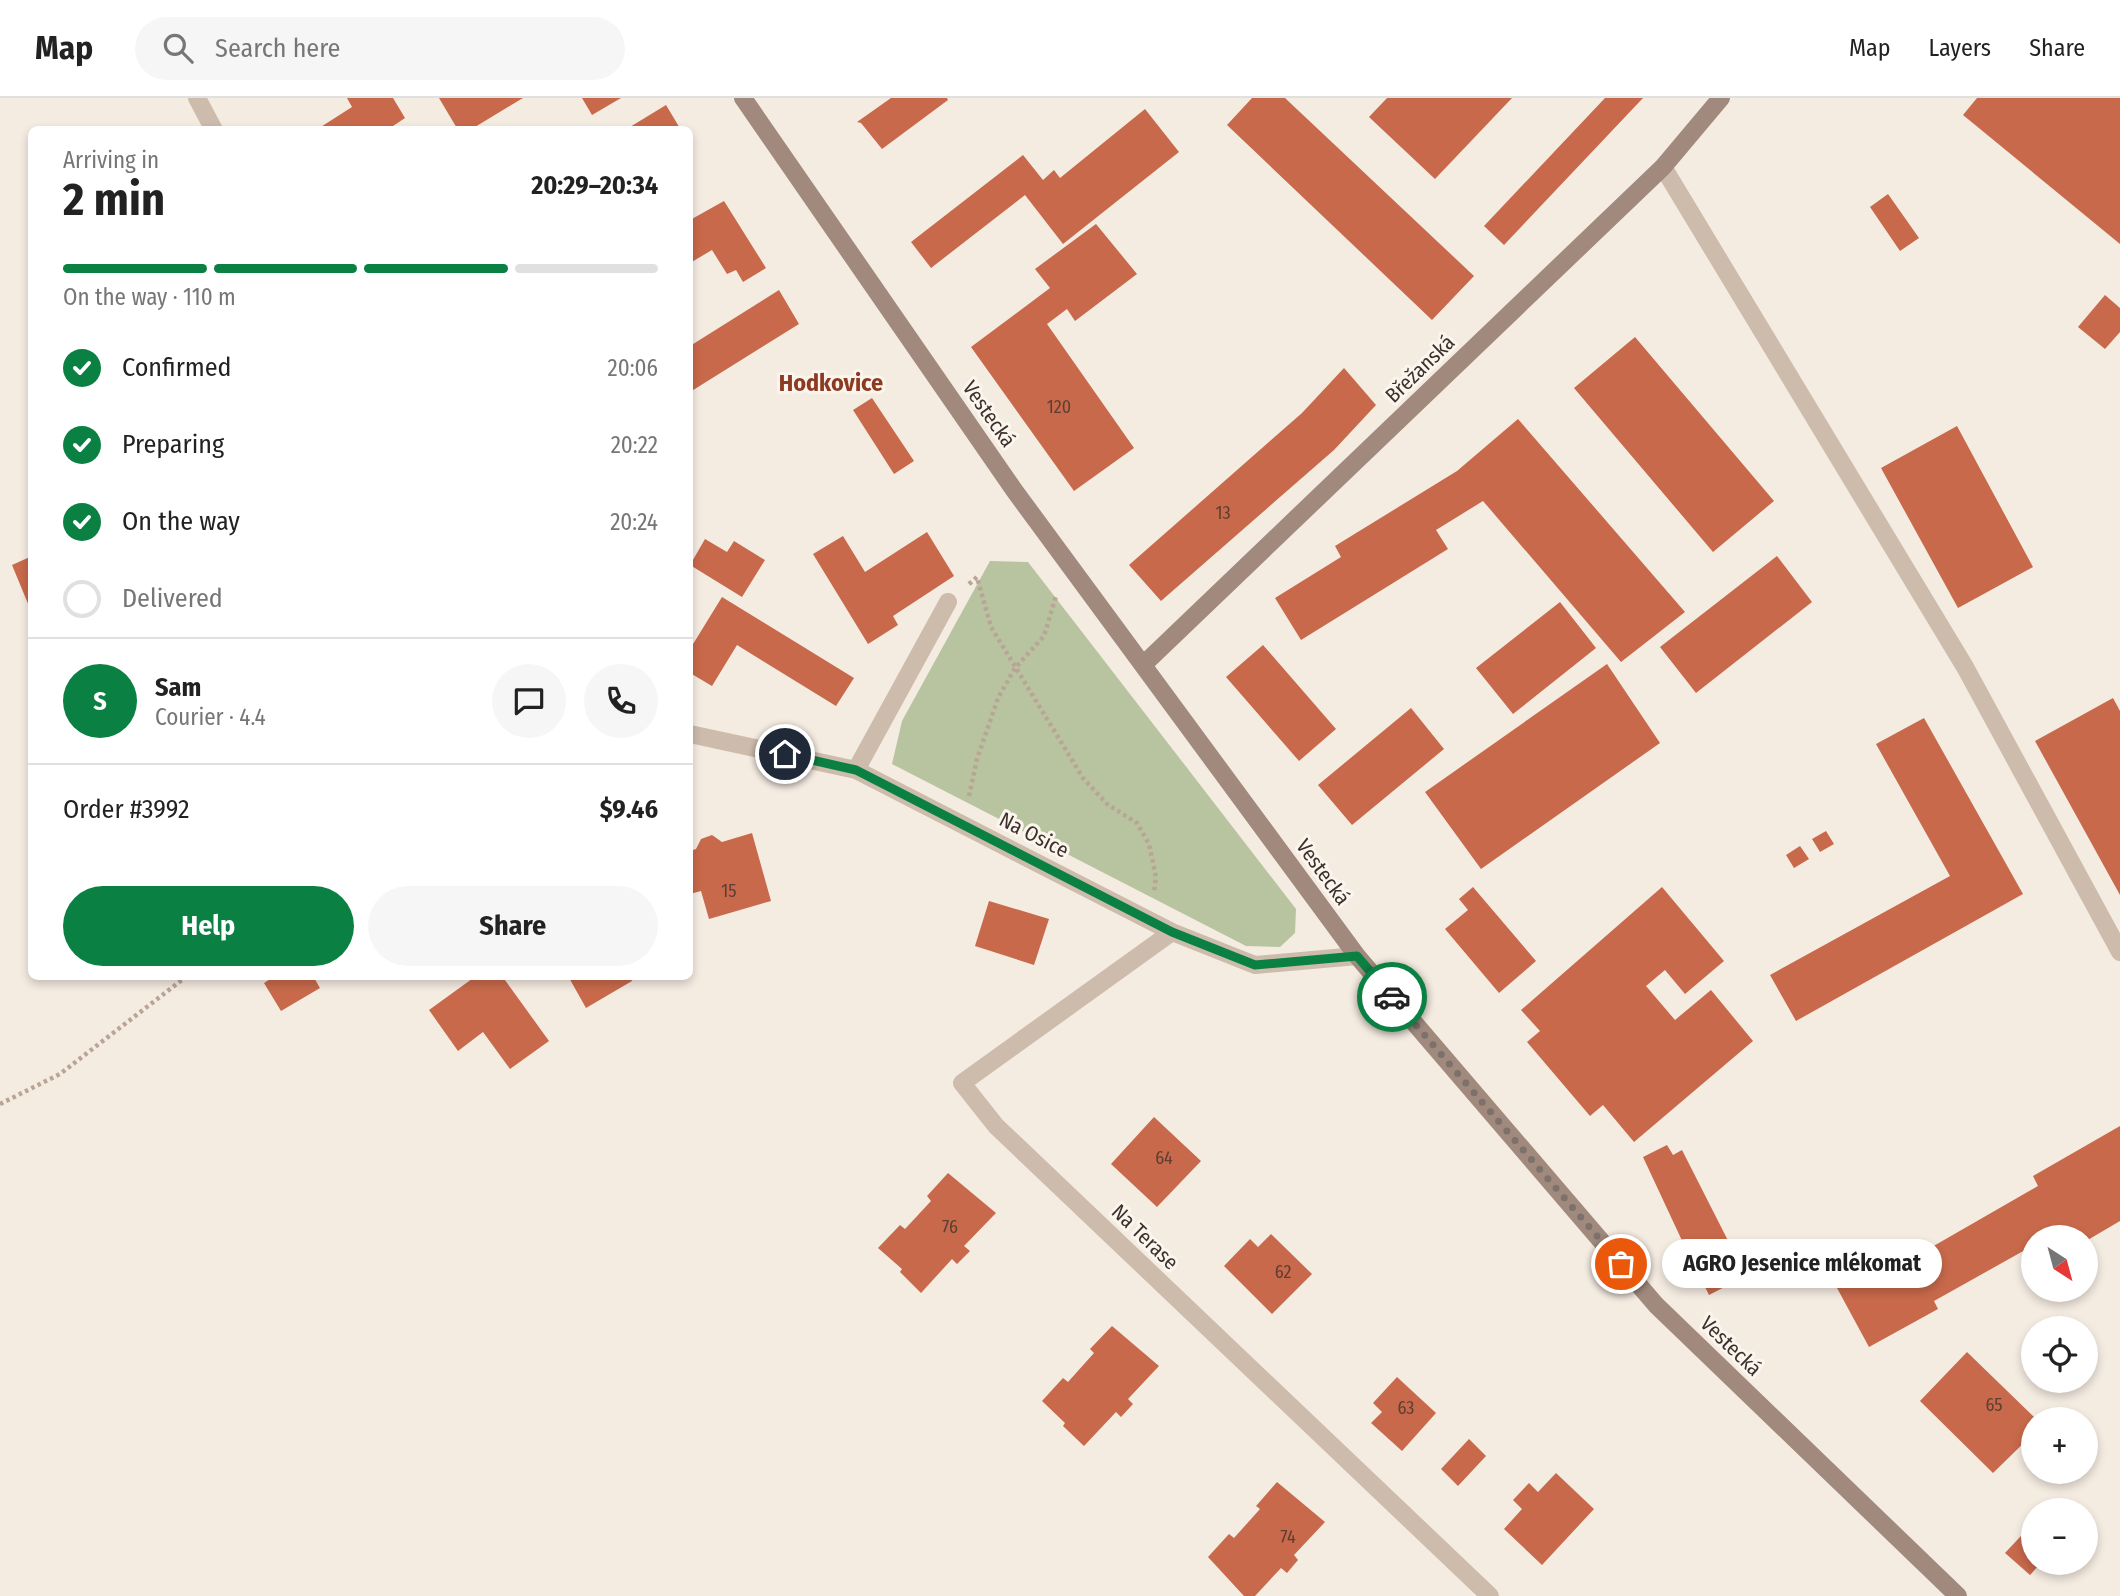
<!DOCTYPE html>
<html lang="en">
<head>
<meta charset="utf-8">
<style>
	body { margin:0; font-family:"Fira Sans Condensed",sans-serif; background:#f6f6f6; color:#222; height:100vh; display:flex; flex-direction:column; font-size:26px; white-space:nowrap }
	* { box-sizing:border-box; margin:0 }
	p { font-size:23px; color:#767676 }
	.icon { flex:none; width:38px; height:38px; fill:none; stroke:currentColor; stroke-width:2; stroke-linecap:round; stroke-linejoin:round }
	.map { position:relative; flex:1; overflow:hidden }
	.sheet { position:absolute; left:28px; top:28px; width:665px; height:854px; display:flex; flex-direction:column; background:#fff; border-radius:10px; box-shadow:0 4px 10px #0003 }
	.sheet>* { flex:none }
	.needle { width:46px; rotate:144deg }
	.buttons { position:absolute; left:2021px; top:1127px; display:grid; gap:14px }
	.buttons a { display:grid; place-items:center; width:77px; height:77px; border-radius:50%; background:#fff; box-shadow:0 4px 10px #0003; font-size:35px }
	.pin { position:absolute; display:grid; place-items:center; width:60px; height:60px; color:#fff; margin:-30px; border:4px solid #fff; border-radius:50%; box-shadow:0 2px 7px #0007 }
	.courier { position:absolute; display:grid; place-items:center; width:70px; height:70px; margin:-35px; border:5px solid #0b8043; border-radius:50%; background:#fff; color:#222; box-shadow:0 2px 9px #0007 }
	.bubble { position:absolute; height:49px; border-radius:24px; background:#fff; box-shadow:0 4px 10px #0003; font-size:23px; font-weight:700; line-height:49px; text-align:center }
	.headline em { font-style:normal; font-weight:700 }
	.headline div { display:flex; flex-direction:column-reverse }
	.headline { display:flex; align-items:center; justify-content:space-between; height:119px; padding:0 35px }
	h1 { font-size:46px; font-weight:700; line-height:52px }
	.bar { display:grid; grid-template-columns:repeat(4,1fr); gap:10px 7px; align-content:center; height:84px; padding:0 35px }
	.bar i { height:9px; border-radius:5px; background:#e0e0e0 }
	.bar .active { background:#0b8043 }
	.bar p { grid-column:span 4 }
	.line { display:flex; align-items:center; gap:18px; padding:0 35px; border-top:2px solid #e0e0e0 }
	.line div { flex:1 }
	.round { display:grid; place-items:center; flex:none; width:74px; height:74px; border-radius:37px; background:#f6f6f6 }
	ol { padding:0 35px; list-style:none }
	li { display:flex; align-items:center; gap:21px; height:77px }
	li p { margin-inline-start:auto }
	li .icon { padding:7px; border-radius:50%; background:#0b8043; color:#fff; stroke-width:4 }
	li:last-child { color:#767676 }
	li i { width:38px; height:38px; border:4px solid #e0e0e0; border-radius:50% }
	.primary-button { display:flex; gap:14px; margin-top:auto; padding:14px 35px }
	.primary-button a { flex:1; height:80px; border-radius:42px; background:#0b8043; color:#fff; font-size:28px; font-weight:700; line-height:80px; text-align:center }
	.primary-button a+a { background:#f6f6f6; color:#222 }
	header { display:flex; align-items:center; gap:42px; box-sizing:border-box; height:98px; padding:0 35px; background:#fff; border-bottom:2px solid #e0e0e0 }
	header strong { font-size:33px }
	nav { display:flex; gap:38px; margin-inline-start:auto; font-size:24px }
	.search { width:490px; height:63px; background:#f6f6f6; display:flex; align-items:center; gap:18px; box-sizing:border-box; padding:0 24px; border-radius:38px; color:#767676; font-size:26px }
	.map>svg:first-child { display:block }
	.green { fill:#b8c4a0 }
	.building { fill:#c8694b }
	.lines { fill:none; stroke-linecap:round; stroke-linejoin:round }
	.path { stroke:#b9a596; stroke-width:4.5; stroke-dasharray:3.5 3.5; stroke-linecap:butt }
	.lane { stroke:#cdbbac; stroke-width:18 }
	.street { stroke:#cdbbac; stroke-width:18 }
	.secondary { stroke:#a18a7d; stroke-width:18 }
	.done { stroke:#7c716b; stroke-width:7; stroke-dasharray:0 12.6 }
	.route { stroke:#0b8043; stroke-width:9 }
	.labels { text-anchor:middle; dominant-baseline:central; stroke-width:6; stroke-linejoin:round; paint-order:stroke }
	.number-label { font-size:18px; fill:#5e3e33 }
	.street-label { font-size:21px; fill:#3b302b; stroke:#fbf5ee }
	.quarter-label { font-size:24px; font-weight:bold; fill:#8c3b22; stroke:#fbf5ee }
</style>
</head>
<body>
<header>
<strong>Map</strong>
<div class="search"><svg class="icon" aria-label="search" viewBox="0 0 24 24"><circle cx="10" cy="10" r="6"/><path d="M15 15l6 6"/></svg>Search here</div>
<nav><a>Map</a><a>Layers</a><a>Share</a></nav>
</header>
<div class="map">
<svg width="2120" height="1498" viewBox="0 0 2120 1498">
	<rect width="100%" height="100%" fill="#f4ebe1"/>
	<path class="green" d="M990 463 1028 464 1296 811 1295 835 1280 849 1246 848 892 666 902 623Z"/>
	<path class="building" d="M347 0H393L405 20 387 32H316L352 9Z
		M439 0H523L470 32H458Z
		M582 0H621L592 17Z
		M891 0H947L948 2 882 51 861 25 857 24Z
		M1252 0H1285L1474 178 1432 222 1227 27Z
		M1387 0H1512L1435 81 1369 19Z
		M1605 0H1643L1504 147 1484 128Z
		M1977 0H2120V146L1963 17Z
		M666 7 681 32H625Z
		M1145 11 1179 54 1063 146 1025 97 931 170 911 144 1023 57 1043 82 1054 72 1060 80Z
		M1888 96 1919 140 1900 153 1870 109Z
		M724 103 766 170 743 184 736 172 727 176 712 152 690 165V122Z
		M1096 126 1137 176 1075 223 1067 211 1047 226 1134 350 1074 393 971 249 1050 190 1035 171Z
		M779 192 799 226 690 294V248Z
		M2105 197 2120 210V234L2105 251 2078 229Z
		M1635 239 1774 403 1713 454 1574 290Z
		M1344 270 1376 307 1334 352 1161 503 1129 467 1302 315Z
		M872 300 914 363 894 376 853 312Z
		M1518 321 1685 514 1621 564 1483 403 1436 432 1448 451 1301 542 1275 500 1341 459 1335 448 1457 373Z
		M1957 328 2033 469 1958 510 1881 370Z
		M927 434 954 478 893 518 898 527 868 546 813 456 843 438 865 474Z
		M705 441 727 454 734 443 765 462 742 499 690 467Z
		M32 458V513H31L12 467Z
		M1777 458 1812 504 1696 595 1660 549Z
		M722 499 854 580 836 608 737 547 712 588 690 575V551Z
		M1560 504 1596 550 1513 616 1476 570Z
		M1263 547 1336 631 1299 663 1226 579Z
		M1607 566 1660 645 1481 771 1425 694Z
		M2113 600 2120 613V797L2035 643Z
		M1411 610 1444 651 1352 727 1318 687Z
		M1924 620 2023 796 1796 923 1770 877 1950 778 1876 646Z
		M1826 733 1834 746 1820 754 1812 741Z
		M752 735 771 803 709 821 701 793 690 796V767L693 766 690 753 696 751 701 741 712 737 722 744Z
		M1800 748 1809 761 1794 770 1786 757Z
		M1473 789 1536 863 1499 895 1445 831 1468 812 1459 801Z
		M1662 789 1724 863 1685 896 1665 872 1646 888 1675 922 1711 892 1753 943 1634 1044 1603 1007 1590 1018 1527 944 1540 933 1521 912Z
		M989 803 1049 821 1034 867 975 848Z
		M275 878H313L320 890 281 913 264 885Z
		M476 878H502L549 943 510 971 483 934 458 953 429 912Z
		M568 878H629L632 883 586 910Z
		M1154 1019 1201 1063 1157 1109 1111 1066Z
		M2120 1028V1123L2086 1143V1139H2068L2063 1130 2047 1139H2034V1147L1934 1203 1938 1211 1869 1249 1837 1190 1905 1152 1911 1161 2038 1088 2033 1078Z
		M1667 1047 1673 1057 1682 1052 1746 1178 1709 1197 1697 1173 1680 1181 1668 1157 1685 1149 1643 1059Z
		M948 1075 996 1115 964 1148 970 1153 957 1166 952 1161 921 1195 900 1174 902 1171 878 1150 900 1127 905 1131 931 1103 927 1098Z
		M1271 1136 1312 1176 1272 1216 1224 1168 1250 1141 1258 1149Z
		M1112 1228 1159 1268 1128 1301 1133 1306 1121 1319 1116 1314 1084 1348 1063 1328 1065 1325 1042 1303 1063 1280 1068 1284 1094 1255 1090 1251Z
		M1967 1254 2036 1321H2034V1335L1993 1375 1920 1303Z
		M1397 1279 1436 1315 1402 1353 1371 1325 1382 1314 1373 1305Z
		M1469 1341 1486 1358 1458 1388 1441 1371Z
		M1556 1375 1594 1411 1542 1467 1504 1431 1522 1411 1513 1402 1529 1385 1538 1394Z
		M1277 1384 1325 1424 1294 1457 1298 1462 1287 1475 1281 1470 1255 1498H1244L1208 1459 1229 1436 1234 1440 1260 1411 1256 1408Z
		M2034 1424V1465H2041L2030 1477 2005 1455Z"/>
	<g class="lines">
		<path class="path" d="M969 486 977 479 991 529 1083 680 1107 706 1137 725 1149 746 1156 779 1154 794
			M969 698 977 661 998 600 1015 570 1044 538 1056 498
			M0 1006 60 976 187 878"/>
		<path class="lane" d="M1663 69 1965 569 2120 854"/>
		<path class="street" d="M197 0 214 32
			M690 636 856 672 1172 834 1255 867 1357 858
			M856 672 948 504
			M1172 834 962 985 996 1028 1490 1498"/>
		<path class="secondary" d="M743 0 1014 392 1357 858 1656 1207 1958 1498
			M1143 567 1663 69 1721 0"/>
	</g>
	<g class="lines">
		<path class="done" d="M1392 899 1621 1166"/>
		<path class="route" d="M785 656 856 672 1172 834 1255 867 1357 858 1392 899"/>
	</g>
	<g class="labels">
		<g class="number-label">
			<text x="1059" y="309">120</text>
			<text x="1223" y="415">13</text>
			<text x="729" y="793">15</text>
			<text x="1164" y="1060">64</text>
			<text x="950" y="1129">76</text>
			<text x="1283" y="1174">62</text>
			<text x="1994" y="1307">65</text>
			<text x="1406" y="1310">63</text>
			<text x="1288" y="1439">74</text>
		</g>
		<g class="street-label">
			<text transform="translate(1420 271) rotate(-44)">Břežanská</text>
			<text transform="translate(989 316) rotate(55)">Vestecká</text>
			<text transform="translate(1034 737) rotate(27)">Na Osice</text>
			<text transform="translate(1323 774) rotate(54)">Vestecká</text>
			<text transform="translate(1145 1139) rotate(44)">Na Terase</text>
			<text transform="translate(1731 1248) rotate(44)">Vestecká</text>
		</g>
		<g class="quarter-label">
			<text x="831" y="285">Hodkovice</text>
		</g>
	</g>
</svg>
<div class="buttons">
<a><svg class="needle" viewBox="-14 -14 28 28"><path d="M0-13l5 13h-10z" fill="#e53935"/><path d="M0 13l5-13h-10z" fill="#767676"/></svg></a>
<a><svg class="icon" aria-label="locate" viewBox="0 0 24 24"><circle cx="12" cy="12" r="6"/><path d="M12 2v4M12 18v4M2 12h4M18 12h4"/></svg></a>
<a>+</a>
<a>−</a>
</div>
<div class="pin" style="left:1621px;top:1166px;background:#ea580c"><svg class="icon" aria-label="bag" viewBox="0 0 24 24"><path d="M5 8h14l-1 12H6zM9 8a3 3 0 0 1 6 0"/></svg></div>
<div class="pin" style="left:785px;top:656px;background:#1f2937"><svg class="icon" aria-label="home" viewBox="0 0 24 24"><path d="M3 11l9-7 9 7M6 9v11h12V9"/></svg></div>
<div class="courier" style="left:1392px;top:899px"><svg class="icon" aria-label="car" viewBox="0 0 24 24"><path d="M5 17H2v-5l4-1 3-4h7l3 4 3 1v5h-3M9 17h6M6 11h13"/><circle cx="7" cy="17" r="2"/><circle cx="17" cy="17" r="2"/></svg></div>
<div class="bubble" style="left:1662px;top:1141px;width:280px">AGRO Jesenice mlékomat</div>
<section class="sheet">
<div class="headline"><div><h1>2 min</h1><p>Arriving in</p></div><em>20:29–20:34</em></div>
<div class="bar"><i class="active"></i><i class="active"></i><i class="active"></i><i></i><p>On the way · 110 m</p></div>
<ol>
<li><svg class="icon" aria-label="check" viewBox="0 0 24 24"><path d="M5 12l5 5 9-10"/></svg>Confirmed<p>20:06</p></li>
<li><svg class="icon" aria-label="check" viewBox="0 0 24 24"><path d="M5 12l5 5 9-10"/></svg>Preparing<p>20:22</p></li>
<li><svg class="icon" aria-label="check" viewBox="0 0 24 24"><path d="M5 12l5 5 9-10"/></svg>On the way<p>20:24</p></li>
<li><i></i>Delivered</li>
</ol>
<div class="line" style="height:126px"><b class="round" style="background:#0b8043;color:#fff">S</b><div><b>Sam</b><p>Courier · 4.4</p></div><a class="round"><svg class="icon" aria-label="chat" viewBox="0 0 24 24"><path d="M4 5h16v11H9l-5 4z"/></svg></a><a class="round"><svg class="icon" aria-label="phone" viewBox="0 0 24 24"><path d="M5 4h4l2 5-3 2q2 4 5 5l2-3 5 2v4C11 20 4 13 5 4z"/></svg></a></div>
<div class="line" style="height:91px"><div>Order #3992</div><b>$9.46</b></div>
<div class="primary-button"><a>Help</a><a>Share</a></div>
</section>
</div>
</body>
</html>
